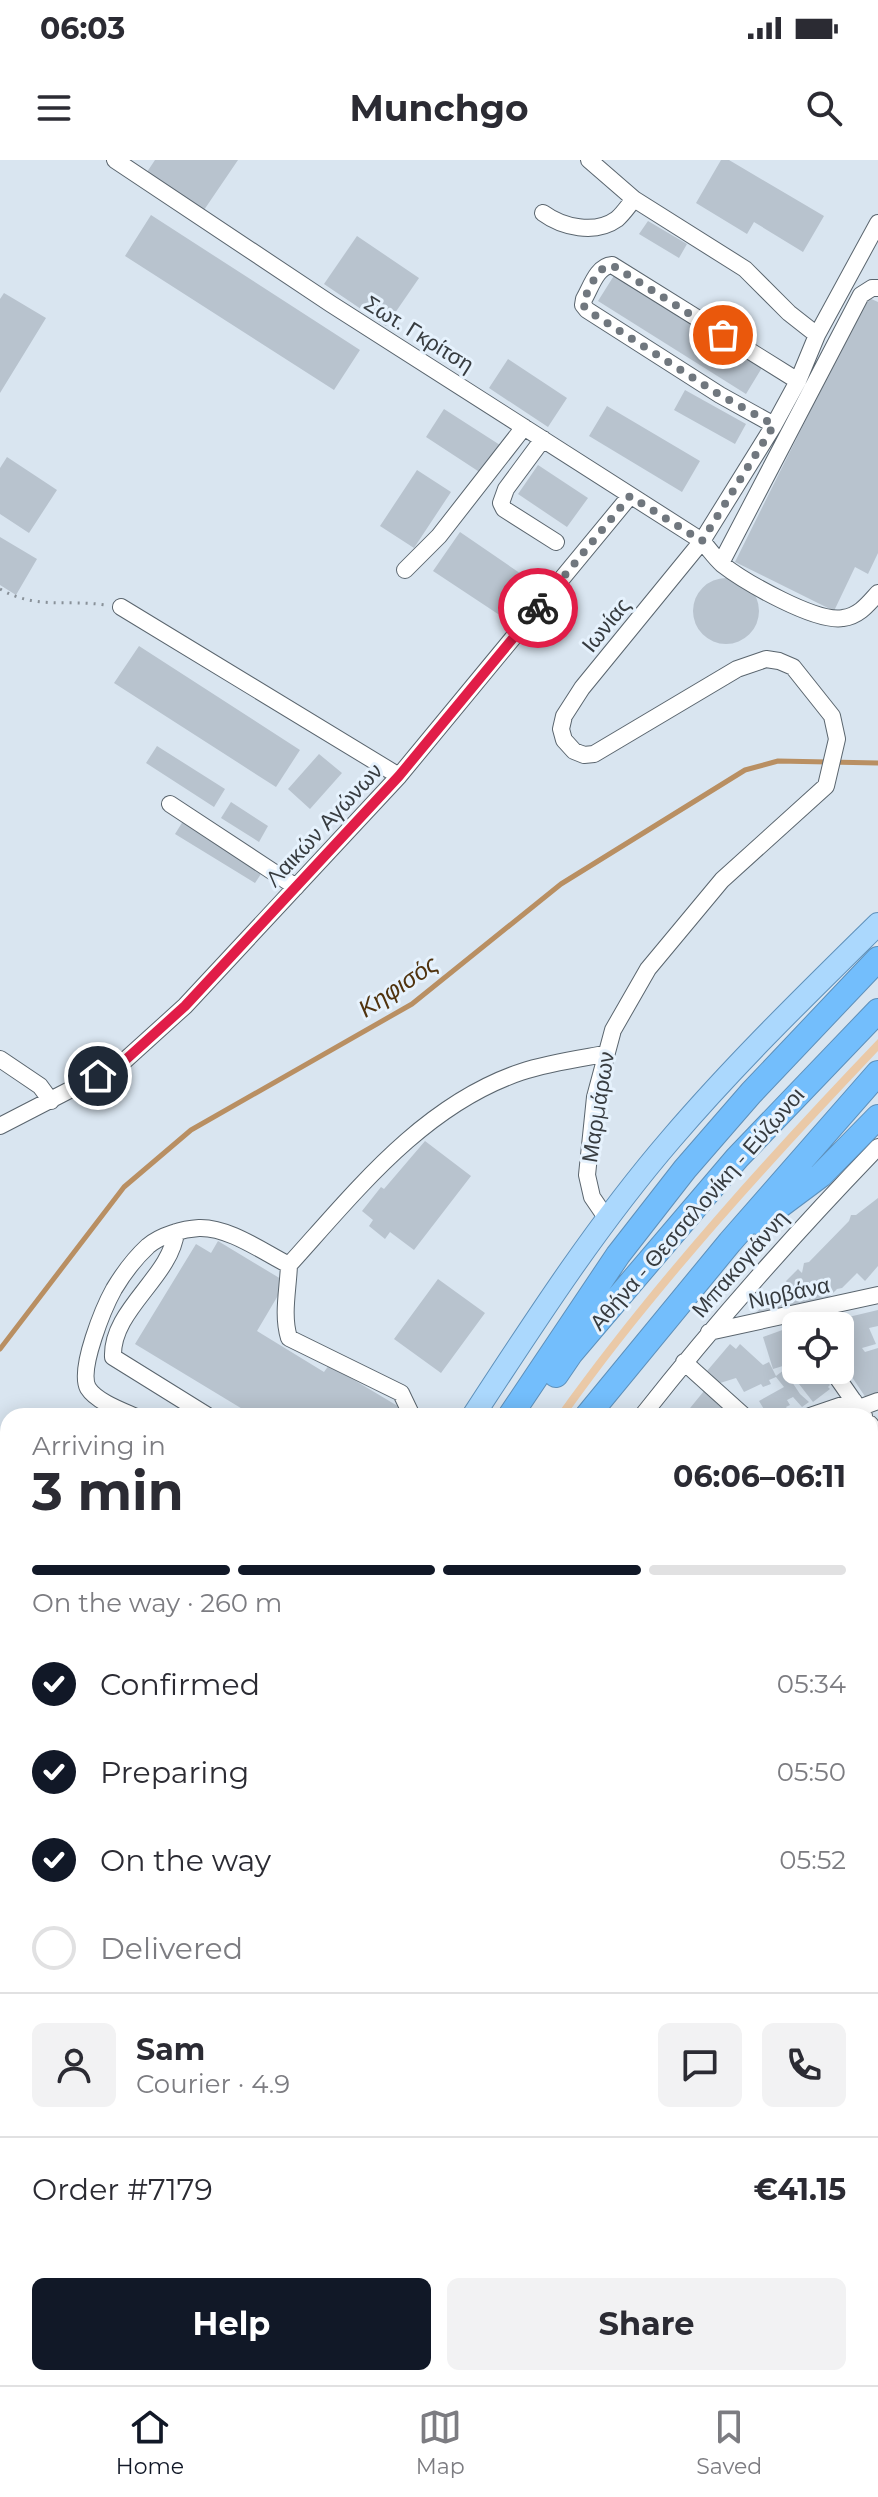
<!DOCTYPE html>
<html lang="en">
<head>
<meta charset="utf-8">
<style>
	body { margin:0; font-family:Montserrat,sans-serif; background:#f2f2f3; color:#2b2b33; height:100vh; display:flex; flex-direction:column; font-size:30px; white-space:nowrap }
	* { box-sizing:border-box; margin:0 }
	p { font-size:26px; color:#7c7c81 }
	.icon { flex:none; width:44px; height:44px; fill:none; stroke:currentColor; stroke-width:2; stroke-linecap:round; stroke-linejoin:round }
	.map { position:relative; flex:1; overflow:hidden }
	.details { position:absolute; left:0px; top:1248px; width:878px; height:978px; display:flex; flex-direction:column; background:#fff; border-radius:24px 24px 0 0; box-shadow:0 4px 20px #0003 }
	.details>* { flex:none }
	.buttons { position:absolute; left:782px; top:1152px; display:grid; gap:16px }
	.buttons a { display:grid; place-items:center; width:72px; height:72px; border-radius:12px; background:#fff; box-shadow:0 4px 20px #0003; font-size:40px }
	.pin { position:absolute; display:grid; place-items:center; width:68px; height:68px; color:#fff; margin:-34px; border:4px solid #fff; border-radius:50%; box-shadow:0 2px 8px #0007 }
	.courier { position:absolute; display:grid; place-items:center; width:80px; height:80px; margin:-40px; border:6px solid #e11d48; border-radius:50%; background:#fff; color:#222; box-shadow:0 2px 10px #0007 }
	.headline em { font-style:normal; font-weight:700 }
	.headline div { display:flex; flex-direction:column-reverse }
	.headline { display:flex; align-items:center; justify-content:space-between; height:136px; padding:0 32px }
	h1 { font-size:52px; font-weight:700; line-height:60px }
	.bar { display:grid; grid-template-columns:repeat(4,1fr); gap:12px 8px; align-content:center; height:96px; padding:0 32px }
	.bar i { height:10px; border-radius:6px; background:#e1e1e2 }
	.bar .selected { background:#111827 }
	.bar p { grid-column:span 4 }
	.line { display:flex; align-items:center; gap:20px; padding:0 32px; border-top:2px solid #e1e1e2 }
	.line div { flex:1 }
	.round { display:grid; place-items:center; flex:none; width:84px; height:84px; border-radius:12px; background:#f2f2f3 }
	ol { padding:0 32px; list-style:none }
	li { display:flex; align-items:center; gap:24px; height:88px }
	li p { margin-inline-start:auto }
	li .icon { padding:8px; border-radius:50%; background:#111827; color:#fff; stroke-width:4 }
	li:last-child { color:#7c7c81 }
	li i { width:44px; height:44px; border:4px solid #e1e1e2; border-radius:50% }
	.action { display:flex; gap:16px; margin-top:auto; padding:16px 32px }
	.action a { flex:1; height:92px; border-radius:12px; background:#111827; color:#fff; font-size:32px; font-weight:700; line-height:92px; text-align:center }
	.action a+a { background:#f2f2f3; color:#2b2b33 }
	.status { display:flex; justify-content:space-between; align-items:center; height:56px; padding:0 40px; background:#fff; direction:ltr }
	.status svg { height:22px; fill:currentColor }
	header { display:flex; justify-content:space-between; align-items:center; height:104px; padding:0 32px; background:#fff; font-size:36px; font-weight:700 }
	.tabs { display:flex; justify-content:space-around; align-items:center; height:112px; border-top:2px solid #e1e1e2; background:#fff; font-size:22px; color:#7c7c81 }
	.tabs a { display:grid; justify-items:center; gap:4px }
	.tabs .selected { color:#111827 }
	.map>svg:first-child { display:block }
	.green { fill:#eac9a7 }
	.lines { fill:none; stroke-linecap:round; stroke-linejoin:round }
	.stream { stroke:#b98f62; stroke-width:5 }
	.building { fill:#b8c3ce }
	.minor-casing { stroke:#5a656e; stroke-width:18 }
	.major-casing { stroke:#5e90ba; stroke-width:24 }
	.highway-casing { stroke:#5e90ba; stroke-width:26 }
	.path { stroke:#899199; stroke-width:3; stroke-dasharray:2 6; stroke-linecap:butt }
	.minor { stroke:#fff; stroke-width:16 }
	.major { stroke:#abd8fd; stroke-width:22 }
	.highway { stroke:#73befc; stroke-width:24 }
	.done { stroke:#70777e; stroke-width:8; stroke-dasharray:0 14.4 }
	.route { stroke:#e11d48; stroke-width:10 }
	.labels { text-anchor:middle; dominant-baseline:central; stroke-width:6; stroke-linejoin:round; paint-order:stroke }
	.street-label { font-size:22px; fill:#373c40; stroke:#e6f2fd }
	.water-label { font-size:24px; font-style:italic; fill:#50330e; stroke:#e6f2fd }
</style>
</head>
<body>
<div class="status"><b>06:03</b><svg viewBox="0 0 49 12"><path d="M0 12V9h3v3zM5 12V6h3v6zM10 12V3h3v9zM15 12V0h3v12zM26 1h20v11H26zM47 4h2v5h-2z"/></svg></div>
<header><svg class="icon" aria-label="menu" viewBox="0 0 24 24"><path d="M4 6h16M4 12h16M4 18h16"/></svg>Munchgo<svg class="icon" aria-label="search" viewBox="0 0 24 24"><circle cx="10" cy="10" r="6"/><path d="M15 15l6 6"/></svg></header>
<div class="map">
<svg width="878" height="2225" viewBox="0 0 878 2225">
	<rect width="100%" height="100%" fill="#d9e5f0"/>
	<path class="green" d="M878 879V891C769 1006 657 1128 566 1256H556C652 1122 764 998 878 879Z
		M8 1694V1793L1 1804 0 1698Z
		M878 1750V1916L870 1921V1756Z
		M878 1953V2047L870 2036V1959Z"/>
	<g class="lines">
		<path class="stream" d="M0 1189 124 1027 191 970 412 844 561 724 745 610 778 601 878 603"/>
	</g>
	<path class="building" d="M155 0H238L204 50 147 12Z
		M721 0H729L824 56 803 92 754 62 747 74 696 43Z
		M151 55 360 190 334 230 125 96Z
		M648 61 687 84 679 98 639 74Z
		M357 76 419 118 386 166 324 124Z
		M615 114 763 206 746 234 598 141Z
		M4 133 46 158 0 233V139Z
		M867 137 878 142V393L868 414 855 407 834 451 735 402Z
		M508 199 567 238 548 267 489 228Z
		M685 230 746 264 735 284 674 250Z
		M607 246 700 301 682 332 589 276Z
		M444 249 500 285 481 313 426 277Z
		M7 297 57 330 29 373 0 354V308Z
		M538 305 588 338 567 367 518 334Z
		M417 310 451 332 414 388 380 366Z
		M460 372 527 418 501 456 433 411Z
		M0 377 37 399 16 435 0 425Z
		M693 451a33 33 0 1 1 66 0a33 33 0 1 1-66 0Z
		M139 486 300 590 276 627 114 523Z
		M157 586 225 629 214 647 146 603Z
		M319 594 342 613 310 649 288 629Z
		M231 642 268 666 259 682 221 658Z
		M185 658 265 708 255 723 175 674Z
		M425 981 471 1016 414 1090 390 1072 385 1079 369 1066 373 1060 362 1051 381 1027 384 1029Z
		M878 1038V1106L865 1121 857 1113 842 1128 837 1129 828 1138 751 1158 783 1125 786 1128 789 1125 786 1121 798 1109 802 1113 804 1103 809 1102 849 1061 851 1055H856Z
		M218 1081 286 1122 257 1171 324 1212 329 1205 401 1248 396 1256H254L135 1184 196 1084 211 1093Z
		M438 1119 485 1153 441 1213 394 1179Z
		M878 1150V1166L869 1168 876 1184 862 1188 865 1192 878 1188V1234L866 1238 850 1214 844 1216 840 1210V1166L815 1165Z
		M788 1168 796 1190V1202L773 1209 763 1177Z
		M730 1184 736 1189 740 1184 763 1205 769 1202 776 1216 784 1210 800 1234 809 1242 802 1247 793 1237 787 1240 790 1245 786 1247 791 1254 768 1256 759 1241 784 1227 776 1217 769 1220 771 1224 763 1227 761 1224 744 1232 736 1218 720 1223 707 1211Z
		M798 1210H819L830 1225 828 1227 830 1229 813 1242 792 1215Z
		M704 1231 731 1256H690L686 1253Z
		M873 1284 878 1290V1344L874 1340 870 1343V1286Z
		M870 1366 878 1381V1401L870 1404Z
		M874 1419H878V1452L870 1429V1423Z
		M870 1469 878 1487V1507L870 1510Z
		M873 1662 878 1674V1683L870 1686V1664Z
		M870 2199 878 2211V2221L872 2225H820L829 2218H870Z
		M36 2218H93L92 2225H44Z
		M114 2218H143L139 2225H113Z
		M152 2218H193L197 2221 194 2225H162Z
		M272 2218H312L307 2223 308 2225H263Z
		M353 2218H376L382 2225H341Z
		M385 2218H408L399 2225H391Z
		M460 2218 469 2219 492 2218 483 2225H456Z
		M495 2218H520L521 2225H486Z
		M574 2218H596L597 2225H576Z
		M598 2218H655L657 2222 654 2225H599Z"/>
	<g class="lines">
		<g class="minor-casing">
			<path id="minor" d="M115 0 331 144 702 381C709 389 715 398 723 405 745 422 816 463 843 458 859 456 868 444 878 433
				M589 0 634 39 745 109 789 153 817 175
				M543 53C562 67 595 75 617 59 623 54 629 45 634 39
				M774 265 720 235 587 150 583 145 584 139C591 127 597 106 612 105L798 221
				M543 279 506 329 501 343 504 349 556 382
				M721 403 861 135 872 128H878
				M405 410 439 376 524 267
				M121 447 399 616
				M170 644 296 727
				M0 899 40 926 51 941
				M0 966 122 903 185 846 399 616 630 336
				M607 1059 592 1037 587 1015 595 937 613 870 648 809 722 720 826 626 837 579 832 556 793 507 779 501 766 499 737 509 594 594 584 595 574 591 564 580 561 569 564 556 582 528 702 381 774 265 798 221 817 175 878 63
				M176 1072C171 1117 111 1150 113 1197L208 1256
				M709 1172 878 1135
				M684 1202 744 1256
				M832 1210 864 1256
				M859 1248 878 1241
				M134 1256C120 1250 96 1241 88 1228 78 1209 104 1147 114 1129 123 1114 135 1098 148 1086 161 1075 183 1069 199 1068 229 1067 263 1092 289 1105
				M412 1256 401 1233 289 1178C282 1155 288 1130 289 1105 356 1031 423 945 521 912 548 903 577 899 605 894
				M642 1256C716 1162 795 1073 878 987
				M810 1256 854 1241
				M870 1264 878 1275
				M870 1412 878 1409
				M870 1452 878 1469
				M870 1518 878 1514
				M870 1621 878 1639
				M870 1742 878 1736
				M0 1811 8 1817
				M870 1904 878 1916
				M0 1970 8 1957
				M870 2181 878 2193
				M0 2210 8 2199
				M718 2218 721 2225
				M102 2225 107 2218
				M227 2225 234 2218
				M427 2225 436 2218
				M800 2225 809 2218"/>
		</g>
		<g class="major-casing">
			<path id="major" d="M473 1256C535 1161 597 1065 671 979 736 903 807 834 878 764
				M0 1644 8 1639
				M546 2218 548 2225
				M563 2218 565 2225"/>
		</g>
		<g class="highway-casing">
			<path id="highway" d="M758 1062 821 1015 878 957
				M556 1215 571 1193 737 998 878 851
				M510 1256 618 1095 685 1009 751 933 878 799
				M587 1256 730 1082 878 913
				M0 2020 8 2007
				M0 2124 8 2112"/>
		</g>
		<path class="path" d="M0 429C37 450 66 439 105 445
			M870 1777 878 1771"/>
		<use href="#minor" class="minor"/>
		<use href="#major" class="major"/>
		<use href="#highway" class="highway"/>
	</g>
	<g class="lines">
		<path class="done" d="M538 448 630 336 702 381 774 265 720 235 587 150 583 145 584 139C591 127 597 106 612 105L723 175"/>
		<path class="route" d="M98 916 122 903 185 846 399 616 538 448"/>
	</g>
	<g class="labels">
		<g class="street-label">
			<text transform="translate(419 174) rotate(32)">Σωτ. Γκρίτση</text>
			<text transform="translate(606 465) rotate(-51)">Ιωνίας</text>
			<text transform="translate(324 665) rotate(-47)">Λαικών Αγώνων</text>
			<text transform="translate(598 947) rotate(-81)">Μαρμάρων</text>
			<text transform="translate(697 1049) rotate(-49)">Αθήνα - Θεσσαλονίκη - Εύζωνοι</text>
			<text transform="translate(740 1104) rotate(-49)">Μπακογιάννη</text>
			<text transform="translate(789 1133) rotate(-12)">Νιρβάνα</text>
		</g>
		<g class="water-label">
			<text transform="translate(398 826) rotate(-34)">Κηφισός</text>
		</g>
	</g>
</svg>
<div class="buttons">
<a><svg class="icon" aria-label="locate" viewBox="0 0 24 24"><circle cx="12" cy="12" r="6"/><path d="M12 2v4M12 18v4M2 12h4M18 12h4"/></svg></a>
</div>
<div class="pin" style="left:723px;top:175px;background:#ea580c"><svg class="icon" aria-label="bag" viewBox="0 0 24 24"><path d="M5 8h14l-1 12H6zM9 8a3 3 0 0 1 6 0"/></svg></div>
<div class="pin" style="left:98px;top:916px;background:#1f2937"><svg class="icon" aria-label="home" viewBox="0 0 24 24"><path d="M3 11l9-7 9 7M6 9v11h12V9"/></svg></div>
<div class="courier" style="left:538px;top:448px"><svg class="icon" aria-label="bike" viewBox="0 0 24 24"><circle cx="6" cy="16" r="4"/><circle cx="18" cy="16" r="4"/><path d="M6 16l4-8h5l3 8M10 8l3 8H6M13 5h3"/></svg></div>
<section class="details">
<div class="headline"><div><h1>3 min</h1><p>Arriving in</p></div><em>06:06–06:11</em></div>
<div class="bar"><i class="selected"></i><i class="selected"></i><i class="selected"></i><i></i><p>On the way · 260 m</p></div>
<ol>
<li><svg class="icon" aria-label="check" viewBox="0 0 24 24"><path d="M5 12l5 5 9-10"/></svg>Confirmed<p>05:34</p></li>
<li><svg class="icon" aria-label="check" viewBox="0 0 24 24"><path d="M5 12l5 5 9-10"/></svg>Preparing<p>05:50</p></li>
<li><svg class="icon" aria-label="check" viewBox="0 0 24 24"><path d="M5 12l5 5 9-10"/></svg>On the way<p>05:52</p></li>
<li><i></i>Delivered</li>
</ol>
<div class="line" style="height:144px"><a class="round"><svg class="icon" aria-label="person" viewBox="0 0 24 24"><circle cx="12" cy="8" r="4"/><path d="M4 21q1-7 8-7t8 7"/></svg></a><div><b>Sam</b><p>Courier · 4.9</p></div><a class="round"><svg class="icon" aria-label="chat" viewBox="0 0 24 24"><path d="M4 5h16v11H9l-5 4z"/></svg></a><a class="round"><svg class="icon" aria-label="phone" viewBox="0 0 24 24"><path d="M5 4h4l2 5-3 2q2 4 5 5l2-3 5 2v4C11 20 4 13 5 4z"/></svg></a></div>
<div class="line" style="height:104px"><div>Order #7179</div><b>€41.15</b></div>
<div class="action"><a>Help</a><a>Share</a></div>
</section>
</div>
<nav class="tabs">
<a class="selected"><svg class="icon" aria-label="home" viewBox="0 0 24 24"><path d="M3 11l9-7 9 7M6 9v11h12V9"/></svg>Home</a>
<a><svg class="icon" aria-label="map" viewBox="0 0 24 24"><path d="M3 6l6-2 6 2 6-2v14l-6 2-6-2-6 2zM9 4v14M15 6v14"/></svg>Map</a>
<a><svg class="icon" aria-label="saved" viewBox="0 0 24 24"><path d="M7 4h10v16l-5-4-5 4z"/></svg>Saved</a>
</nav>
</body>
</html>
